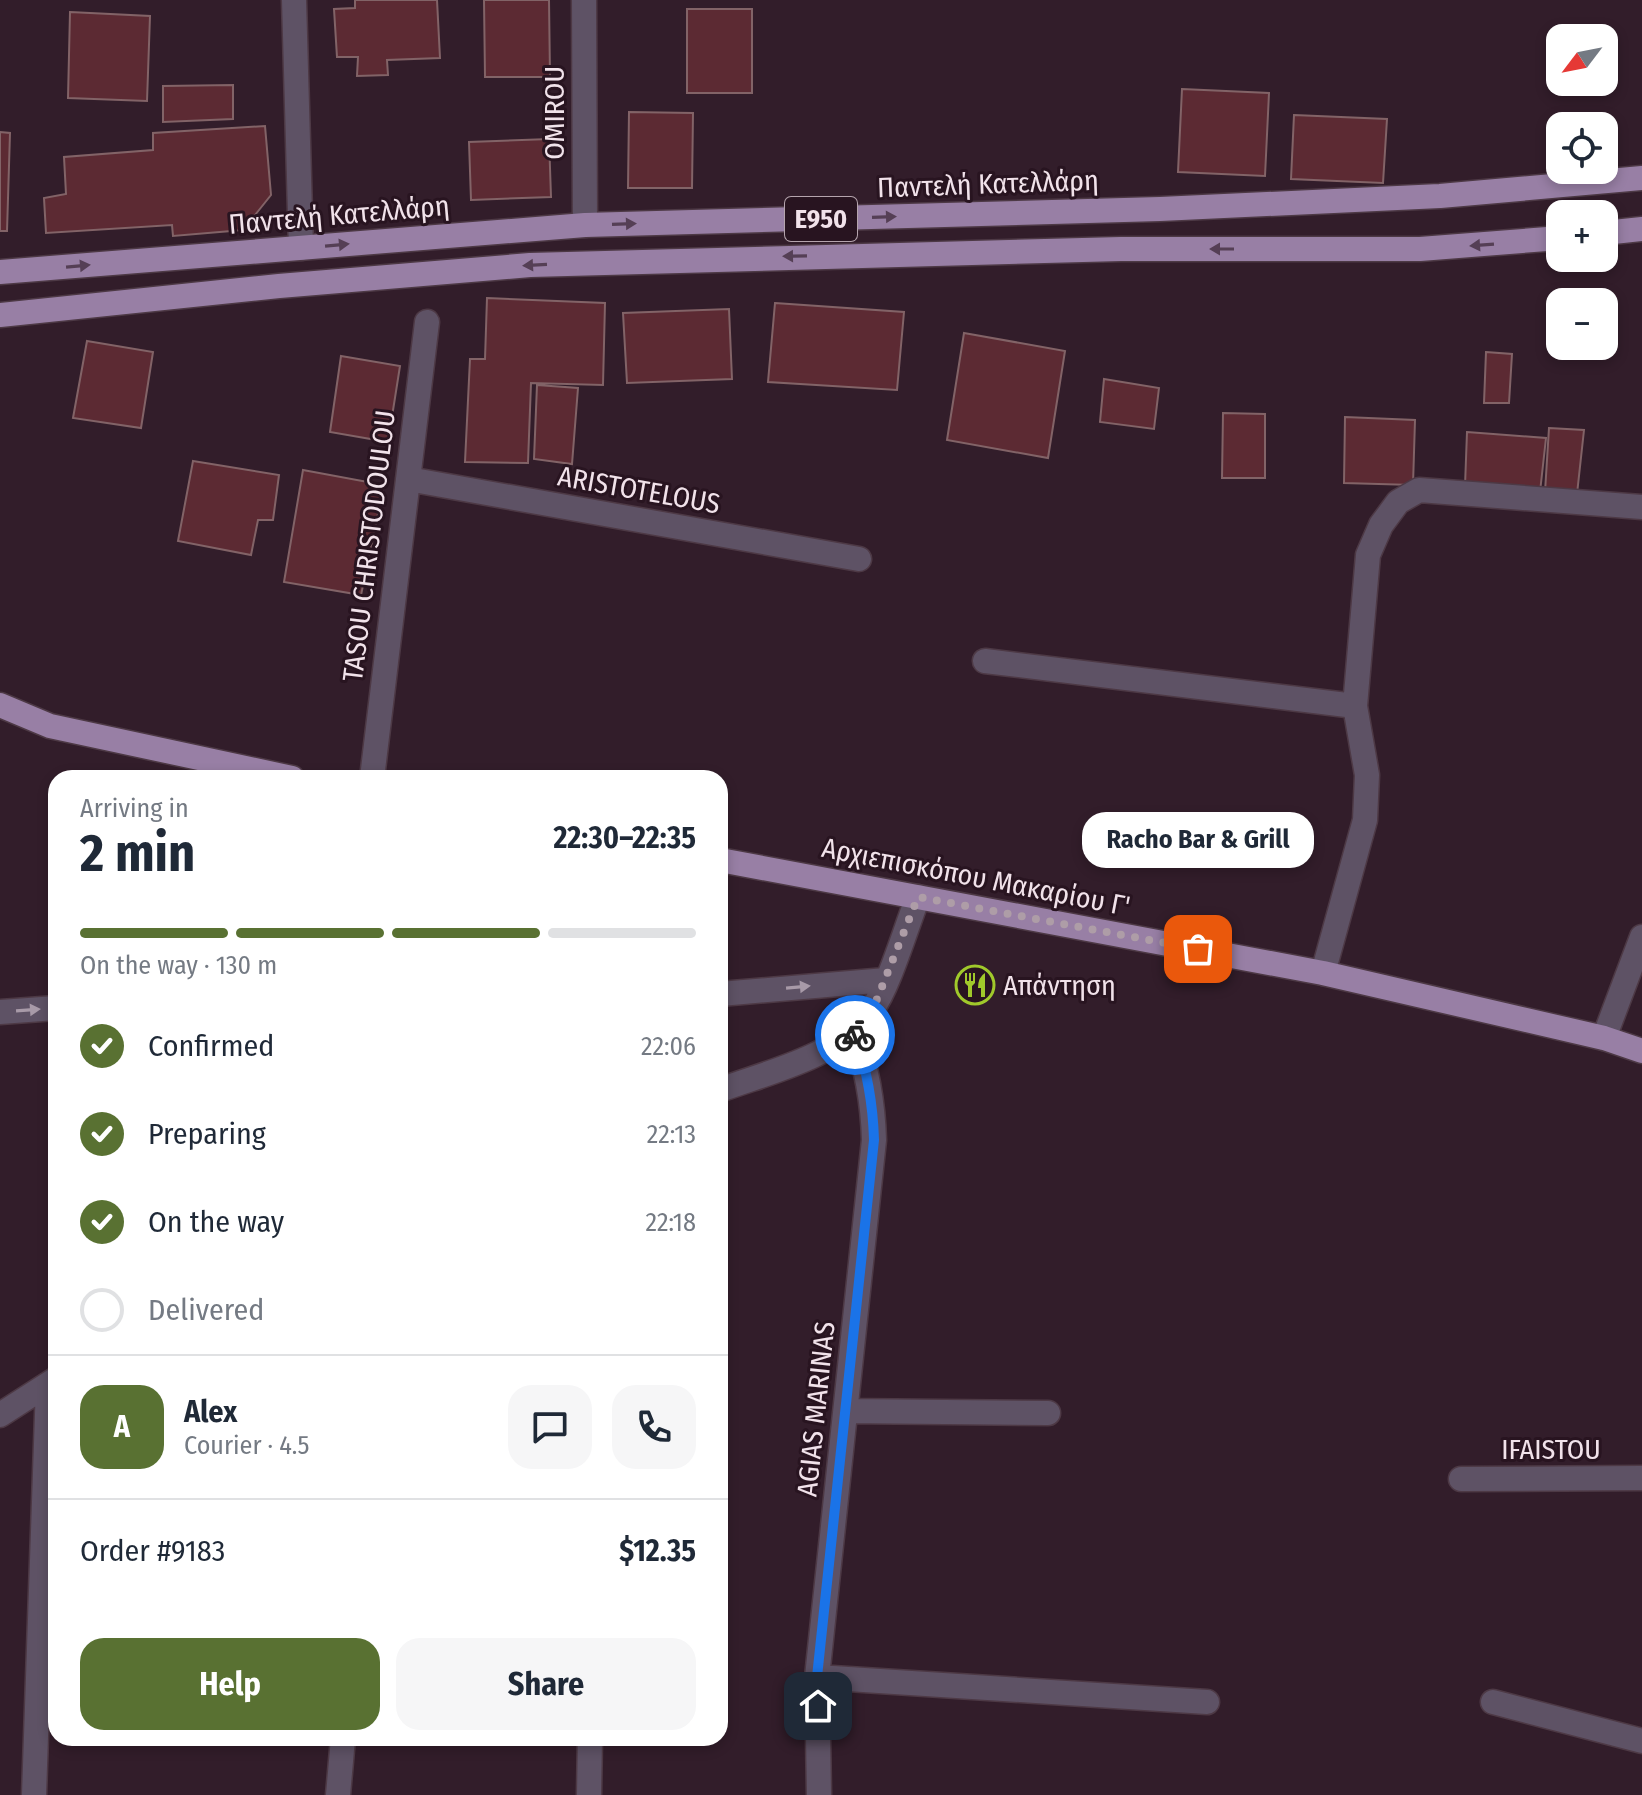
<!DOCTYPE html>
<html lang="en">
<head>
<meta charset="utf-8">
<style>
	body { margin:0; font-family:"Fira Sans Condensed",sans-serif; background:#f6f6f7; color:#1f2937; height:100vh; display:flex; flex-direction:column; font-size:30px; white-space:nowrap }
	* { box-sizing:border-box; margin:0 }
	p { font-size:26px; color:#747a83 }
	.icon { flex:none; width:44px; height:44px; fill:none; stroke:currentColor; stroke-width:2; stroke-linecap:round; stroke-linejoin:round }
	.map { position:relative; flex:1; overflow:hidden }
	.side { position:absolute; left:48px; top:770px; width:680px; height:976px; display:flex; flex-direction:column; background:#fff; border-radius:24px; box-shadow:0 4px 12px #0003 }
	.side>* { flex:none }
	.needle { width:52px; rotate:238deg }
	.tools { position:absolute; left:1546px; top:24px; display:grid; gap:16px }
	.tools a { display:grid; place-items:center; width:72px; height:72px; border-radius:16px; background:#fff; box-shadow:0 4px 12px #0003; font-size:40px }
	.pin { position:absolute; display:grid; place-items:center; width:68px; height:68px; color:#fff; margin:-34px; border-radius:16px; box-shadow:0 4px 12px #0006 }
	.courier { position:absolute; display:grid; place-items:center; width:80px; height:80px; margin:-40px; border:6px solid #1a73e8; border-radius:50%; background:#fff; color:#222; box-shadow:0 2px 10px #0007 }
	.bubble { position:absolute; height:56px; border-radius:24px; background:#fff; box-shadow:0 4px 12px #0003; font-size:26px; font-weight:700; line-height:56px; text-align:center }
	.head em { font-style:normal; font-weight:700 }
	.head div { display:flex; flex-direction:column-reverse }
	.head { display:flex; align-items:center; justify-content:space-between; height:136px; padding:0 32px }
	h1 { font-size:52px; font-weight:700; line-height:60px }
	.bar { display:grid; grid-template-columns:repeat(4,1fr); gap:12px 8px; align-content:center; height:96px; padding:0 32px }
	.bar i { height:10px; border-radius:6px; background:#e0e1e3 }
	.bar .selected { background:#597132 }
	.bar p { grid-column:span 4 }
	.line { display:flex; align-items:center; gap:20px; padding:0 32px; border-top:2px solid #e0e1e3 }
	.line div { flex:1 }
	.round { display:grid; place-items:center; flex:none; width:84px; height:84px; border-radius:24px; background:#f6f6f7 }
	ol { padding:0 32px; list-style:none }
	li { display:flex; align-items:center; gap:24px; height:88px }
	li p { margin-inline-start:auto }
	li .icon { padding:8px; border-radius:50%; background:#597132; color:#fff; stroke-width:4 }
	li:last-child { color:#747a83 }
	li i { width:44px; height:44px; border:4px solid #e0e1e3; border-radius:50% }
	.primary-button { display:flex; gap:16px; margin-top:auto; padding:16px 32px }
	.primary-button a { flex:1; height:92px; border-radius:24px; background:#597132; color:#fff; font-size:32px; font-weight:700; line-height:92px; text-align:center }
	.primary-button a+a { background:#f6f6f7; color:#1f2937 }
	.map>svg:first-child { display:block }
	.building { fill:#5c2a33; stroke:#826367; stroke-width:2 }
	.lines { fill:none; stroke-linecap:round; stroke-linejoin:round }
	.minor-casing { stroke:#4d3945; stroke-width:27 }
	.major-casing { stroke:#4d3945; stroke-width:27 }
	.minor { stroke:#5e5265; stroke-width:24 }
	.major { stroke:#987fa5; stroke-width:24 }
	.oneway { fill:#553f55 }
	.oneway2 { fill:#a89aa8 }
	.done { stroke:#ae9da7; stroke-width:8; stroke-dasharray:0 14.4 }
	.route { stroke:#1a73e8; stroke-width:10 }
	.labels { text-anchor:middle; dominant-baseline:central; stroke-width:6; stroke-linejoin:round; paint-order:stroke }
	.shield { fill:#281420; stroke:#b5a4ad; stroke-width:2 }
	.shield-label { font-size:26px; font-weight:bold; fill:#f1e2ea }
	.street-label { font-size:28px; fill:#f1e2ea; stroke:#281420 }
	.poi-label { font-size:28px; fill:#f1e2ea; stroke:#281420; text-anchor:start }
</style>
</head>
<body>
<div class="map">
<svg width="1642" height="1795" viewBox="0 0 1642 1795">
	<rect width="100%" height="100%" fill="#321d2a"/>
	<path class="building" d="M355 0H437L440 58 387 60 388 75 357 76 358 57H337L334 9 355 8Z
		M484 0H549L550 77H485Z
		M687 9H752V93H687Z
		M70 12 150 16 147 101 68 98Z
		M233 85V119L163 122V86Z
		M1182 89 1269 93 1265 176 1178 172Z
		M629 112 693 113 692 188H628Z
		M1294 115 1387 119 1383 183 1291 179Z
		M265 126 271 195 243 230 173 236 172 225 46 233 44 198 66 194 64 157 153 150V133Z
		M0 132 10 133 7 231H0Z
		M549 139 551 197 471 200 469 142Z
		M487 298 605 303 603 385 531 383 528 463 465 462 470 359H485Z
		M775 303 904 312 897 390 768 382Z
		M729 309 732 379 627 383 623 313Z
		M964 333 1065 351 1048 458 947 440Z
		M87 341 153 352 141 428 73 418Z
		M1486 352 1512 354 1509 403H1484Z
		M341 356 400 366 388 442 330 432Z
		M1104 379 1159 388 1154 429 1100 422Z
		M537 385 578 388 572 464 534 459Z
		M1223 413 1265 414V478H1222Z
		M1345 417 1415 420 1413 485 1344 483Z
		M1549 428 1584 430 1577 494 1545 492Z
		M1467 432 1546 438 1540 492 1465 486Z
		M193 461 279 475 273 520H258L251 555 178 541Z
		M303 470 384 485 361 595 284 582Z"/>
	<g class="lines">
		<g class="minor-casing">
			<path id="minor" d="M294 0 301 248
				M584 0 585 225
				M408 479 859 559
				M985 661 1355 706
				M372 778 427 322
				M1323 973 1365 820 1367 775 1355 706 1368 555 1381 525 1398 502 1419 490 1642 507
				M720 994 886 980
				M0 1012 56 1008
				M1604 1038 1642 937
				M720 1090C771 1071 838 1057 871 1011 889 987 906 927 918 897
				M846 1411 1048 1413
				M0 1415 56 1379
				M1461 1479 1642 1478
				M817 1677 1207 1702
				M1493 1702 1642 1741
				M34 1795 48 1385
				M338 1795 343 1738
				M589 1795 590 1738
				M819 1795 817 1677 874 1140C873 1101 867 1068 854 1032"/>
		</g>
		<g class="major-casing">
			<path id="major" d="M1604 233 1642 229
				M0 272 585 225 1160 209 1440 196 1642 178
				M0 315 279 286 530 265 1121 249H1420L1560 238
				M0 705 50 726 292 778
				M720 860 1323 973 1604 1038 1642 1051"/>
		</g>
		<use href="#minor" class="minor"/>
		<use href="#major" class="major"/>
	</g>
	<defs><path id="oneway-solid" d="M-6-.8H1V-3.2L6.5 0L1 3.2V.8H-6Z" transform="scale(2)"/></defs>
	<g class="oneway">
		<use href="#oneway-solid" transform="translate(884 217) rotate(-2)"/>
		<use href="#oneway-solid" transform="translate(624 224) rotate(-2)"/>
		<use href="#oneway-solid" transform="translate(337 245) rotate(-5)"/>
		<use href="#oneway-solid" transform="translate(1482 245) rotate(176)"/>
		<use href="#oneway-solid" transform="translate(1222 249) rotate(-180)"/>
		<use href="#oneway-solid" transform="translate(795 256) rotate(179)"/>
		<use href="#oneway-solid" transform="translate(535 265) rotate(177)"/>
		<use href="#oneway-solid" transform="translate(78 266) rotate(-5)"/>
	</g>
	<g class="oneway2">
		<use href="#oneway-solid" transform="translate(798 987) rotate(-5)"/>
		<use href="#oneway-solid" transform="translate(28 1010) rotate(-4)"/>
	</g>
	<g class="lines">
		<path class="done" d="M855 1035 854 1032 873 1009 918 897 1198 949"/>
		<path class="route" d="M818 1706 817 1677 874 1140C873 1103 867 1070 855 1035"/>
	</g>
	<defs>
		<g id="restaurant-ring" transform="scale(2)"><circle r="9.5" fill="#281420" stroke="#a0c92b" stroke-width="1.5"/><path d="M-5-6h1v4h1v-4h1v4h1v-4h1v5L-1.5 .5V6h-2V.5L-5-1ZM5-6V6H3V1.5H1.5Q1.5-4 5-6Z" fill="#a0c92b"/></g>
	</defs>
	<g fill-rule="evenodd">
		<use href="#restaurant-ring" x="975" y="985"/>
	</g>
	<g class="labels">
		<rect class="shield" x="785" y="197" width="72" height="44" rx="6"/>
		<g class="shield-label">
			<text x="821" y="219">E950</text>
		</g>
		<g class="street-label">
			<text transform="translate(554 113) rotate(-90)">OMIROU</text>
			<text transform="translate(988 184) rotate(-2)">Παντελή Κατελλάρη</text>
			<text transform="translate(339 215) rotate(-5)">Παντελή Κατελλάρη</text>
			<text transform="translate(639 490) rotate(10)">ARISTOTELOUS</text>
			<text transform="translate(369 546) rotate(-83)">TASOU CHRISTODOULOU</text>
			<text transform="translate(976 877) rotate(11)">Αρχιεπισκόπου Μακαρίου Γ'</text>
			<text transform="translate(816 1409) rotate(-84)">AGIAS MARINAS</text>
			<text x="1551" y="1449">IFAISTOU</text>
		</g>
		<g class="poi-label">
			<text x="1003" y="985">Απάντηση</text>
		</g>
	</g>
</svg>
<div class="tools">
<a><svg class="needle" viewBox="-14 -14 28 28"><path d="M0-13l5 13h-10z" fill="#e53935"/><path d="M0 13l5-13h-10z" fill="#747a83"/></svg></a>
<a><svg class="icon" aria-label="locate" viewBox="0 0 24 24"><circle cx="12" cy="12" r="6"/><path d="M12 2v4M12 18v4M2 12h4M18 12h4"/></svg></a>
<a>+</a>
<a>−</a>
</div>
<div class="pin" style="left:1198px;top:949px;background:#ea580c"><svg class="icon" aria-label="bag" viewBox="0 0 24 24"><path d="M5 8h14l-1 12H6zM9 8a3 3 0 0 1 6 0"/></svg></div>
<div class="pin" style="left:818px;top:1706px;background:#1f2937"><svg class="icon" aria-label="home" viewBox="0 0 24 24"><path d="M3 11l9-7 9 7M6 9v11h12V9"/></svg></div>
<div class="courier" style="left:855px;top:1035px"><svg class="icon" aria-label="bike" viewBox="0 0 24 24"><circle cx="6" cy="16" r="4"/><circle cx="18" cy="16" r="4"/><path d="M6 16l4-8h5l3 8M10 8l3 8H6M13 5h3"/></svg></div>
<div class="bubble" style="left:1082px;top:812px;width:232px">Racho Bar &amp; Grill</div>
<section class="side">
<div class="head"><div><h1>2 min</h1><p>Arriving in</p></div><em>22:30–22:35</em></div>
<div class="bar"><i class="selected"></i><i class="selected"></i><i class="selected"></i><i></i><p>On the way · 130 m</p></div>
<ol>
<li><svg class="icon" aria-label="check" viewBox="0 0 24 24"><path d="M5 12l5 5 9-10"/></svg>Confirmed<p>22:06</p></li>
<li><svg class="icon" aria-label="check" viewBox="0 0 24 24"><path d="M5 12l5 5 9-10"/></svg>Preparing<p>22:13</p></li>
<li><svg class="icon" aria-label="check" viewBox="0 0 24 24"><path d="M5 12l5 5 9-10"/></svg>On the way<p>22:18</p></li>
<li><i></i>Delivered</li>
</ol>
<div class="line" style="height:144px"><b class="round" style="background:#597132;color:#fff">A</b><div><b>Alex</b><p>Courier · 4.5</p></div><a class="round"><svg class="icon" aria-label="chat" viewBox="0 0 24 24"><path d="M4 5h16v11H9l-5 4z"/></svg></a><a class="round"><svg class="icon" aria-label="phone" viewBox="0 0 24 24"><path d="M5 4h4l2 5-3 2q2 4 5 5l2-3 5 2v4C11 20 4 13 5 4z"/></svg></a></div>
<div class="line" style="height:104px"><div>Order #9183</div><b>$12.35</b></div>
<div class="primary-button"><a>Help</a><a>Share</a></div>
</section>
</div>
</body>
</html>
